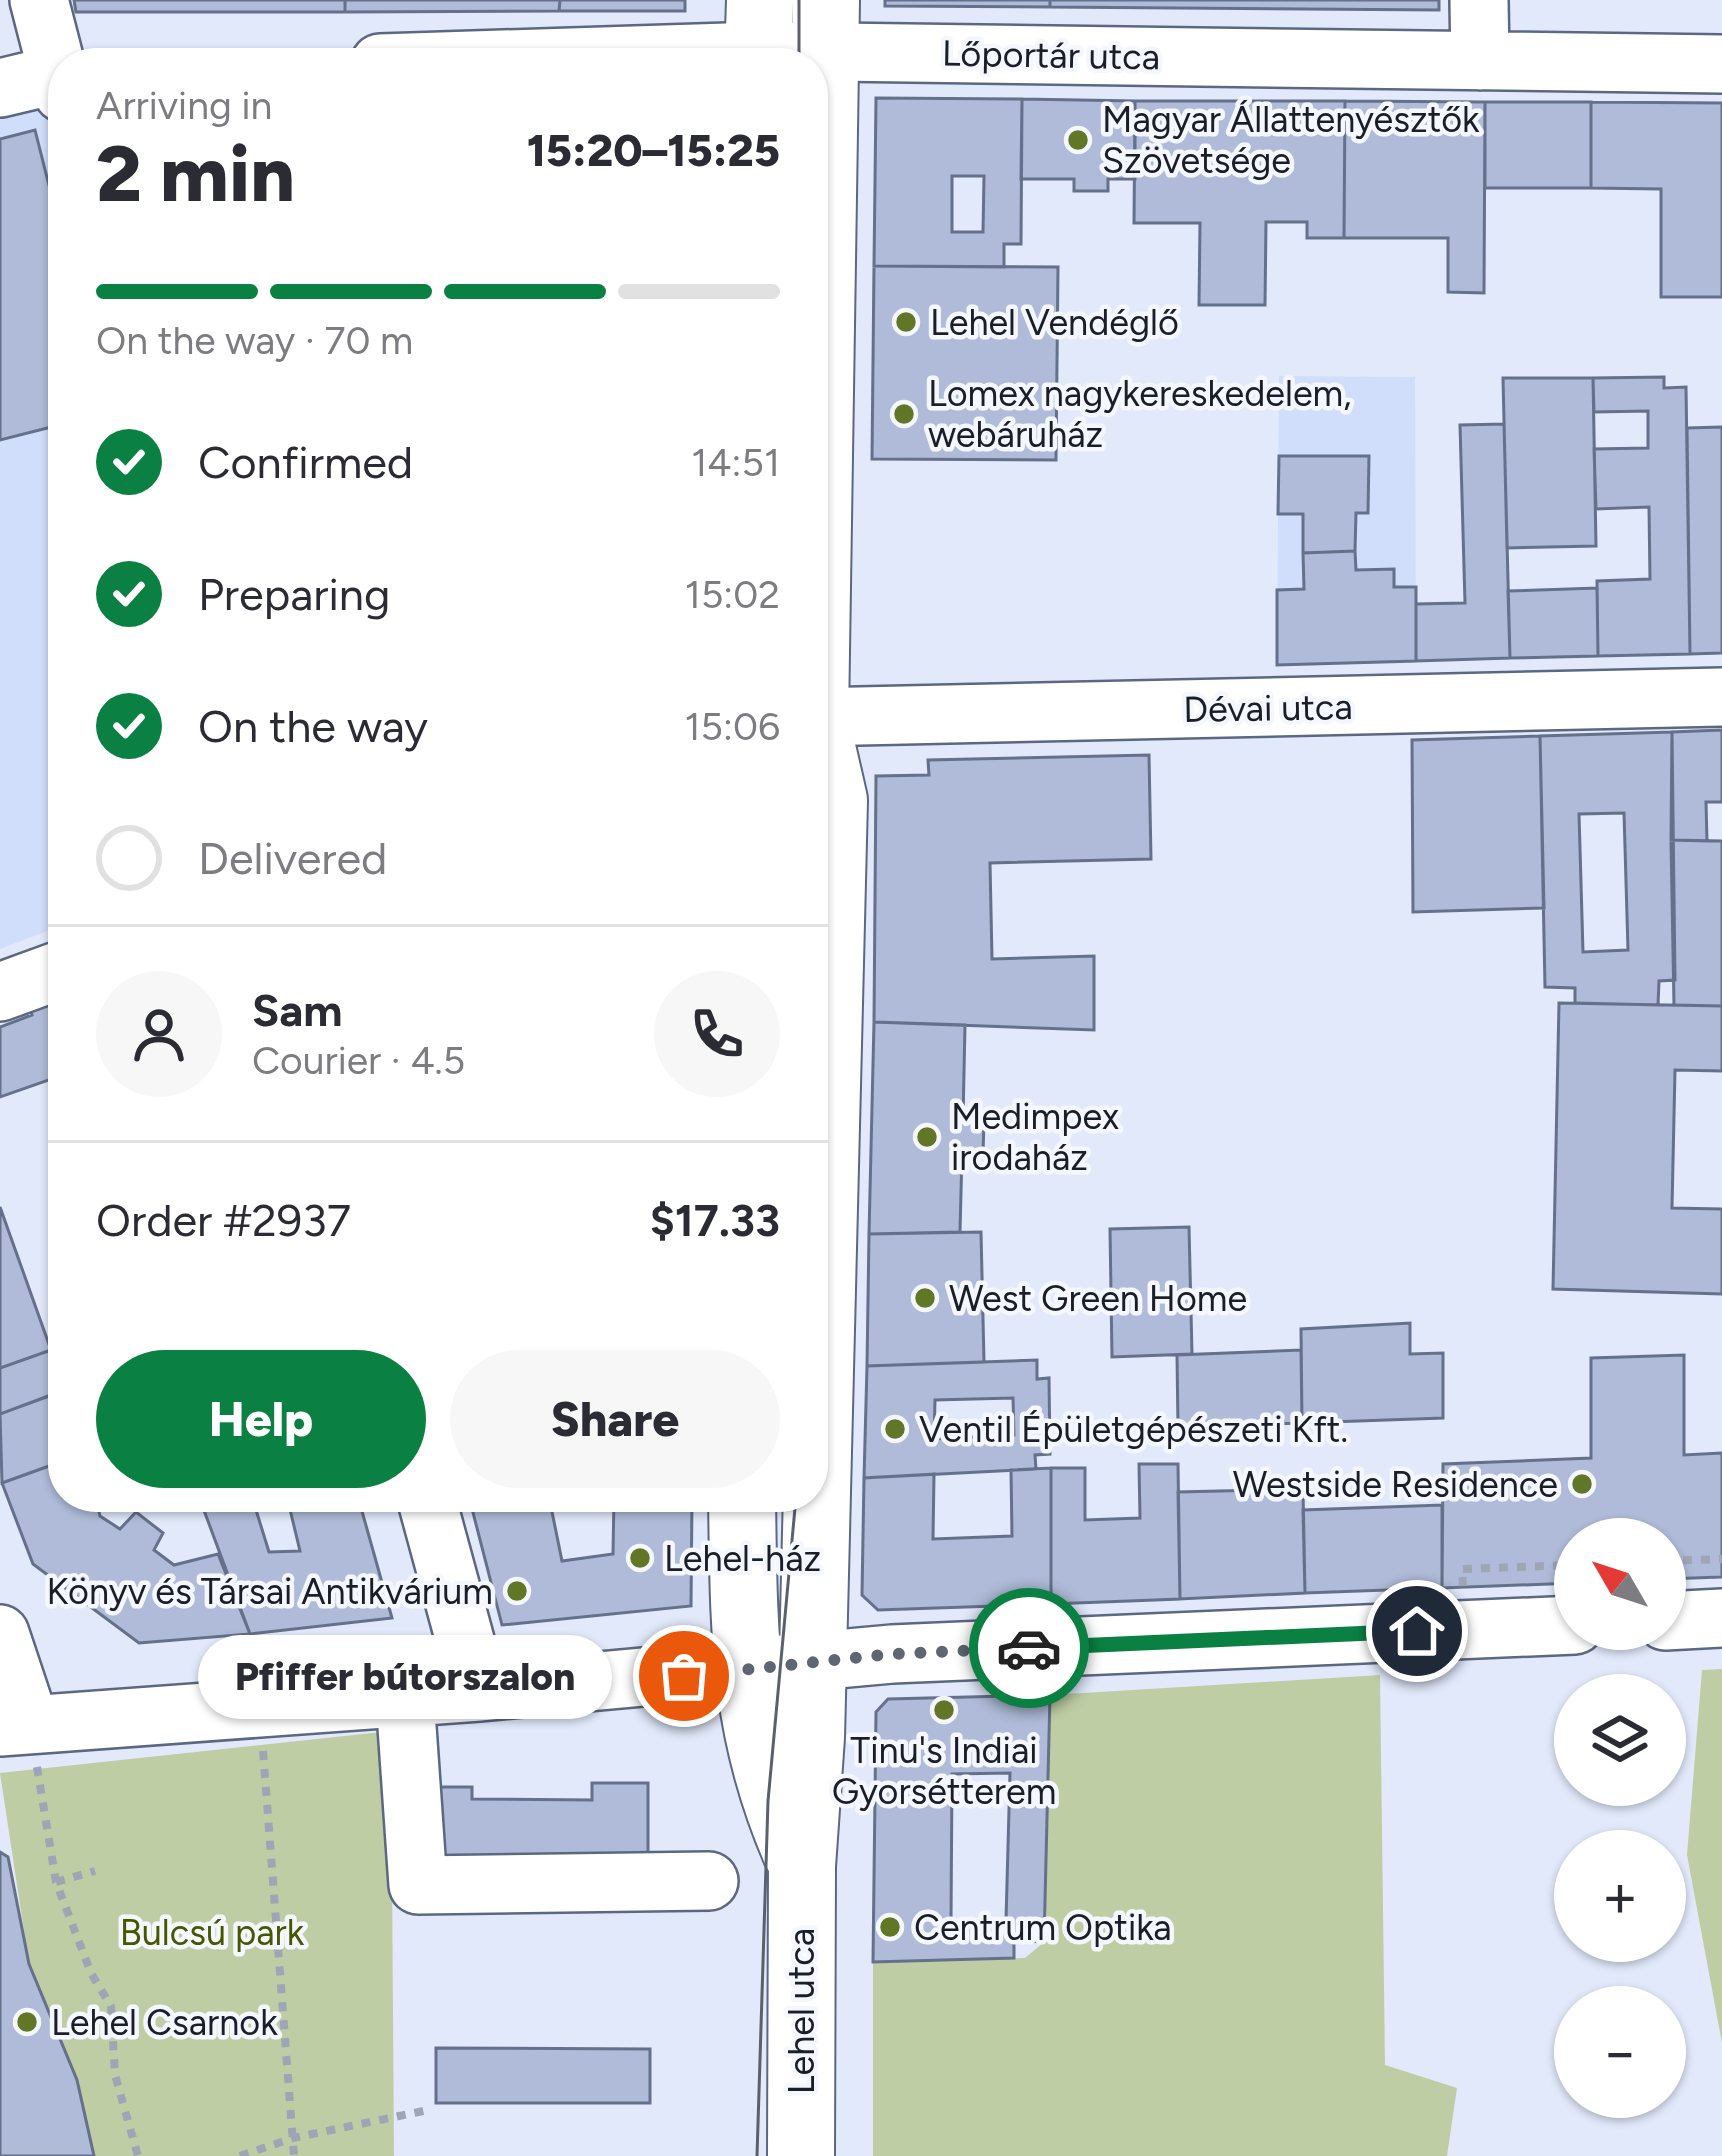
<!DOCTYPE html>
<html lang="en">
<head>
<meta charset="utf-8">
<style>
	body { margin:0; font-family:Figtree,sans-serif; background:#f7f7f7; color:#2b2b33; height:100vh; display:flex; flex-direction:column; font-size:45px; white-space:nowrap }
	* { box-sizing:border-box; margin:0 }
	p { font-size:39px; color:#7c7c81 }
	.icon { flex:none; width:66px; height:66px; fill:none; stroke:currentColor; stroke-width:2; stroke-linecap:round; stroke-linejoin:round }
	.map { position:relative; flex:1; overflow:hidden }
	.drawer { position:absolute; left:48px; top:48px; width:780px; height:1464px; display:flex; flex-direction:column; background:#fff; border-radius:48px; box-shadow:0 3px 9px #0004 }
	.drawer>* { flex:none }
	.needle { width:78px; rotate:309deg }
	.buttons { position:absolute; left:1554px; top:1518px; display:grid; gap:24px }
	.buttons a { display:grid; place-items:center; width:132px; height:132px; border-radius:50%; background:#fff; box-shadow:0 3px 9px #0004; font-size:60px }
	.pin { position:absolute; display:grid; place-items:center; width:102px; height:102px; color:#fff; margin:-51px; border:6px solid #fff; border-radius:50%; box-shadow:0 3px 12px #0007 }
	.courier { position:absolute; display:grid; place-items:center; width:120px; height:120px; margin:-60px; border:9px solid #0b8043; border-radius:50%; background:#fff; color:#222; box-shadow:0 3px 15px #0007 }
	.bubble { position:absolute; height:84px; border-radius:42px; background:#fff; box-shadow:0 3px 9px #0004; font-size:39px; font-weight:800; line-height:84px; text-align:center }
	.overview em { font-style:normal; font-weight:800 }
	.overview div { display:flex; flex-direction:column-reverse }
	.overview { display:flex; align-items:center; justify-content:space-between; height:204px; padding:0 48px }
	h1 { font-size:78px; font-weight:800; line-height:90px }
	.bar { display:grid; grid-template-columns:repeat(4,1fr); gap:18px 12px; align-content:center; height:144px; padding:0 48px }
	.bar i { height:15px; border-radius:9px; background:#e1e1e2 }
	.bar .active { background:#0b8043 }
	.bar p { grid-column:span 4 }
	.line { display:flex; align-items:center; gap:30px; padding:0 48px; border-top:3px solid #e1e1e2 }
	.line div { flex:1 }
	.round { display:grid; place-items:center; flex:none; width:126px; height:126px; border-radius:63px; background:#f7f7f7 }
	ol { padding:0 48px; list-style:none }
	li { display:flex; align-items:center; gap:36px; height:132px }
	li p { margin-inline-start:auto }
	li .icon { padding:12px; border-radius:50%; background:#0b8043; color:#fff; stroke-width:4 }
	li:last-child { color:#7c7c81 }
	li i { width:66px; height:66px; border:6px solid #e1e1e2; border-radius:50% }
	.action { display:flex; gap:24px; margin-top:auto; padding:24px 48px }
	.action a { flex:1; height:138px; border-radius:72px; background:#0b8043; color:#fff; font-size:48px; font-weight:800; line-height:138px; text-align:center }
	.action a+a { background:#f7f7f7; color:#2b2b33 }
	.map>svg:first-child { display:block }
	.built { fill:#d1defb }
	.green { fill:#bfcda4 }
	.building { fill:#afbbd8; stroke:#65708a; stroke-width:3; fill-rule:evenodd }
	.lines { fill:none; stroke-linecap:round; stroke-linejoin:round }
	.minor-casing { stroke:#5c6781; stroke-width:62 }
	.major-casing { stroke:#5c6781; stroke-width:70 }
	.path { stroke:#9ea6b5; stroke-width:8; stroke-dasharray:9 9; stroke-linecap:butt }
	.minor { stroke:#fff; stroke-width:57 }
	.major { stroke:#fff; stroke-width:66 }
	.tram { stroke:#5a606d; stroke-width:3 }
	.tree { fill:#8b9971 }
	.done { stroke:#5f6572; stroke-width:12; stroke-dasharray:0 21.6 }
	.route { stroke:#0b8043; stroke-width:15 }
	.poi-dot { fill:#617627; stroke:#f4f7fd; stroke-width:4.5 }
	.labels { text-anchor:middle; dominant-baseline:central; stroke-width:9; stroke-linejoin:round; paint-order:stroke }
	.street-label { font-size:36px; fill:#191e28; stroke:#f4f7fd }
	.poi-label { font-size:36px; fill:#191e28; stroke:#f4f7fd; text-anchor:start }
	.park-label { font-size:36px; fill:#455800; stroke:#f4f7fd }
</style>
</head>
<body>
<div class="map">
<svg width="1722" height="2156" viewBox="0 0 1722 2156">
	<rect width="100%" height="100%" fill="#e1e9fb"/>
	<path class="built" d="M40 67 63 158V925L0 949V78Z
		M1279 376 1415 377 1416 661 1277 665Z"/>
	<path class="green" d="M1722 1669V2043L1687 1855 1702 1670Z
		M1380 1675 1385 2065 1457 2088 1447 2156H873V1962L1025 1958 1044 1942 1050 1695Z
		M391 1731 394 2156H94L77 2080 29 1964 0 1773Z"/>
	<path class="building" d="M74 0H345V12H76Z
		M345 0H560L559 11 345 12Z
		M560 0H685V11H559Z
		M885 0H1050V7L885 6Z
		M1050 0H1439V10L1050 7Z
		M876 98 1022 99 1021 244H1004V267L874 266ZM952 176H984L983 232H952Z
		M1022 99 1135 101V179H1108V191H1074V179H1021Z
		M1135 101H1345L1344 238H1307V222H1266L1265 305H1199L1200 223H1134Z
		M1345 101 1485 102 1484 293 1448 292V238H1344Z
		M1485 102H1591V188H1485Z
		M1591 102 1722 103V297H1661V189L1591 188Z
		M35 130 63 241V424L0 440V139Z
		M874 266 1058 267 1056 460 872 459Z
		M1664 377V388L1686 387 1690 654 1598 656 1597 581 1650 579 1649 507 1596 509 1594 449 1648 448V411L1594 412 1593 378Z
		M1503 378H1593L1596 546 1507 548Z
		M1504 424 1510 658 1416 661V604L1465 603 1460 425Z
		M1722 427V653L1690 654 1687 428Z
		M1279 456H1369L1368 513H1356L1355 551 1303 553V514H1278Z
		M1355 551 1356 570 1394 569V587H1416V661L1277 665V590L1304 589 1303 553Z
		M1597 588 1598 656 1510 658 1508 591Z
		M1722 730V802H1706L1707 841 1671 840 1672 732Z
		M1672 732 1675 980 1659 981 1658 1005 1575 1003V988L1545 987 1540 736ZM1624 813 1628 950 1583 952 1579 814Z
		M1540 736 1544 908 1413 912 1412 740Z
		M1149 755 1151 859 990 863 992 959 1094 956V1030L874 1022 876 776 929 775 928 760Z
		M1671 840 1722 841V1006L1674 1005Z
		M49 1001 52 1008 63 1004V1075L0 1097V1027L32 1015 30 1008Z
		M1559 1003 1722 1006V1071L1675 1070 1672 1208 1722 1209V1294L1553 1289Z
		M874 1022 965 1025 963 1120H984L983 1154H962L960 1232 869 1234Z
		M0 1207 51 1350 0 1368Z
		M1189 1227 1192 1354 1112 1357 1110 1229Z
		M981 1232 984 1362 867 1366 869 1234Z
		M1410 1323V1354L1443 1353V1418L1302 1423 1301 1329Z
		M51 1350 63 1391 0 1414V1368Z
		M1301 1350 1302 1423 1178 1427 1177 1355Z
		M1684 1355V1455L1722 1453V1577L1665 1579V1539H1575V1583L1442 1588 1443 1464 1591 1458V1358Z
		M1037 1360V1379L1049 1378 1050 1454 1035 1455 1036 1469 864 1478 867 1366ZM1013 1398 1014 1435 934 1439 935 1400Z
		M53 1394 63 1411V1461L2 1483 0 1414Z
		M63 1461V1497H102L96 1499 100 1516 120 1529 136 1512 163 1533 154 1550 174 1565 218 1554 250 1634 139 1643 33 1564 2 1483Z
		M1139 1464H1178L1180 1599 1051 1604V1468H1085V1520L1140 1518Z
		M1051 1468V1604L878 1610 862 1595 864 1478 934 1474 933 1539 1012 1536 1011 1470Z
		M1303 1489 1305 1593 1180 1599 1178 1492Z
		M199 1497H252L269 1552 300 1551 287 1497H358L392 1618 250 1634Z
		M469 1497H549L562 1561 613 1554 614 1497H692L691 1606 502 1625Z
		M1442 1505V1588L1305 1593 1303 1510Z
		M1050 1695 1044 1942 1014 1941V1958L873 1962 876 1712 888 1699ZM1010 1773 1006 1920 951 1922 952 1774Z
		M592 1783H648V1876L421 1874V1787H472V1799L592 1800Z
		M0 1852 8 1857 29 1964 77 2080 94 2156H0Z
		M436 2048 650 2049V2103H436Z"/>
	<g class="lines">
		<g class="minor-casing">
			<path id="minor" d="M39 0 63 93
				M1479 0 1480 61
				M380 63 759 51 1722 64
				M0 88 63 73
				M813 717 1722 697
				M0 992 63 969
				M426 1497 479 1692
				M1665 1621 1722 1618
				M0 1634 30 1724
				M405 1698 418 1885 709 1881
				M0 1727 479 1692 892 1654 1575 1625"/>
		</g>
		<g class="major-casing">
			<path id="major" d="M758 63 760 0
				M742 1497C744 1629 742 1728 796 1852
				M801 2156 802 1866 811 1737 834 800 815 717 826 0"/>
		</g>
		<path class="path" d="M1665 1561 1722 1559
			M1463 1586 1462 1569 1575 1565
			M263 1751 294 2156
			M37 1767 56 1882 91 1973 111 2006 115 2075 138 2156
			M56 1882 95 1871
			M240 2156 293 2138 428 2110"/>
		<use href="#minor" class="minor"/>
		<use href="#major" class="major"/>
		<path class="tram" d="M799 63V0
			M757 2156 768 1801 796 1497"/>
	</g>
	<circle class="tree" cx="1425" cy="1598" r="14"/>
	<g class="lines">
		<path class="done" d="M684 1676 892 1654 1029 1648"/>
		<path class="route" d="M1029 1648 1417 1631"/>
	</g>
	<g class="poi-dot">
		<circle cx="1078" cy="140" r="12"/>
		<circle cx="906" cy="322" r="12"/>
		<circle cx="904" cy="414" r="12"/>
		<circle cx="927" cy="1137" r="12"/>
		<circle cx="925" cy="1298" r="12"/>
		<circle cx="895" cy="1429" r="12"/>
		<circle cx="1582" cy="1484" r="12"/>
		<circle cx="640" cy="1558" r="12"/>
		<circle cx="517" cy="1591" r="12"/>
		<circle cx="944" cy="1710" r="12"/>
		<circle cx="890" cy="1927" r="12"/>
		<circle cx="27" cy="2022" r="12"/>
	</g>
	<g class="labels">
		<g class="street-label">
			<text transform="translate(1051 55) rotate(1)">Lőportár utca</text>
			<text transform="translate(1268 708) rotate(-1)">Dévai utca</text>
			<text transform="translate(801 2011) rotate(-90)">Lehel utca</text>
		</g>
		<g class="poi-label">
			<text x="1102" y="119">Magyar Állattenyésztők<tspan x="1102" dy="41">Szövetsége</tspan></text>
			<text x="930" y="322">Lehel Vendéglő</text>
			<text x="928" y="393">Lomex nagykereskedelem,<tspan x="928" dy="41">webáruház</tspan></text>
			<text x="951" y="1116">Medimpex<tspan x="951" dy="41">irodaház</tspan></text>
			<text x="949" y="1298">West Green Home</text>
			<text x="919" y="1429">Ventil Épületgépészeti Kft.</text>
			<text x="1558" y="1484" text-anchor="end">Westside Residence</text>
			<text x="664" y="1558">Lehel-ház</text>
			<text x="493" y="1591" text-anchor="end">Könyv és Társai Antikvárium</text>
			<text x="944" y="1750" text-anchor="middle">Tinu's Indiai<tspan x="944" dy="41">Gyorsétterem</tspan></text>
			<text x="914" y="1927">Centrum Optika</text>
			<text x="51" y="2022">Lehel Csarnok</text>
		</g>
		<g class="park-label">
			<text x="212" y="1932">Bulcsú park</text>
		</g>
	</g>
</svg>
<div class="buttons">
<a><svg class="needle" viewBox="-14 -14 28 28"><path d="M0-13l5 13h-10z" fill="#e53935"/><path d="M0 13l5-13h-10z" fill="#7c7c81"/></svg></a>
<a><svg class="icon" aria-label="layers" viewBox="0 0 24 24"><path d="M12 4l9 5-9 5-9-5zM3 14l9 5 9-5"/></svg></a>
<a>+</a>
<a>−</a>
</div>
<div class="pin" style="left:684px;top:1676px;background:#ea580c"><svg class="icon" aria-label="bag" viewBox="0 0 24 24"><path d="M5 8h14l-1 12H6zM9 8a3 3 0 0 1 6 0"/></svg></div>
<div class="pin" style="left:1417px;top:1631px;background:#1f2937"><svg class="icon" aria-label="home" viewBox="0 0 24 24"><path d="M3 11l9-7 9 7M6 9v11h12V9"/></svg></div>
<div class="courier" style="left:1029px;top:1648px"><svg class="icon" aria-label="car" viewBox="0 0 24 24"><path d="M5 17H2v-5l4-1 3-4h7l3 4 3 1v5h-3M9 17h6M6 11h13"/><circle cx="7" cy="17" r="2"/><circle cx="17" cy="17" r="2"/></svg></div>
<div class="bubble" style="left:198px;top:1635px;width:414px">Pfiffer bútorszalon</div>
<section class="drawer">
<div class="overview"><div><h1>2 min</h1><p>Arriving in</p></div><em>15:20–15:25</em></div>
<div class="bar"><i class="active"></i><i class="active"></i><i class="active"></i><i></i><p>On the way · 70 m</p></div>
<ol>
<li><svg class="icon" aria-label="check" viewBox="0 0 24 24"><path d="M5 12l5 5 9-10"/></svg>Confirmed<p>14:51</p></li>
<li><svg class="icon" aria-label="check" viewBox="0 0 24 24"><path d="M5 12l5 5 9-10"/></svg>Preparing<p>15:02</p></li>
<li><svg class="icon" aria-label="check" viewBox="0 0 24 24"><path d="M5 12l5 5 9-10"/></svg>On the way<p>15:06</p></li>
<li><i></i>Delivered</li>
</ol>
<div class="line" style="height:216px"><a class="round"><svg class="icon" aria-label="person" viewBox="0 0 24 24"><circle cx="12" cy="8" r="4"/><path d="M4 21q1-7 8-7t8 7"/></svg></a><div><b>Sam</b><p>Courier · 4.5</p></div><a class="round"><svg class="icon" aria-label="phone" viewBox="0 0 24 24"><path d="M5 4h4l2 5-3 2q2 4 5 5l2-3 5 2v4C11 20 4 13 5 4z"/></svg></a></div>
<div class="line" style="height:156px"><div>Order #2937</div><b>$17.33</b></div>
<div class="action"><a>Help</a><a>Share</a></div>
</section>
</div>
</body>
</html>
